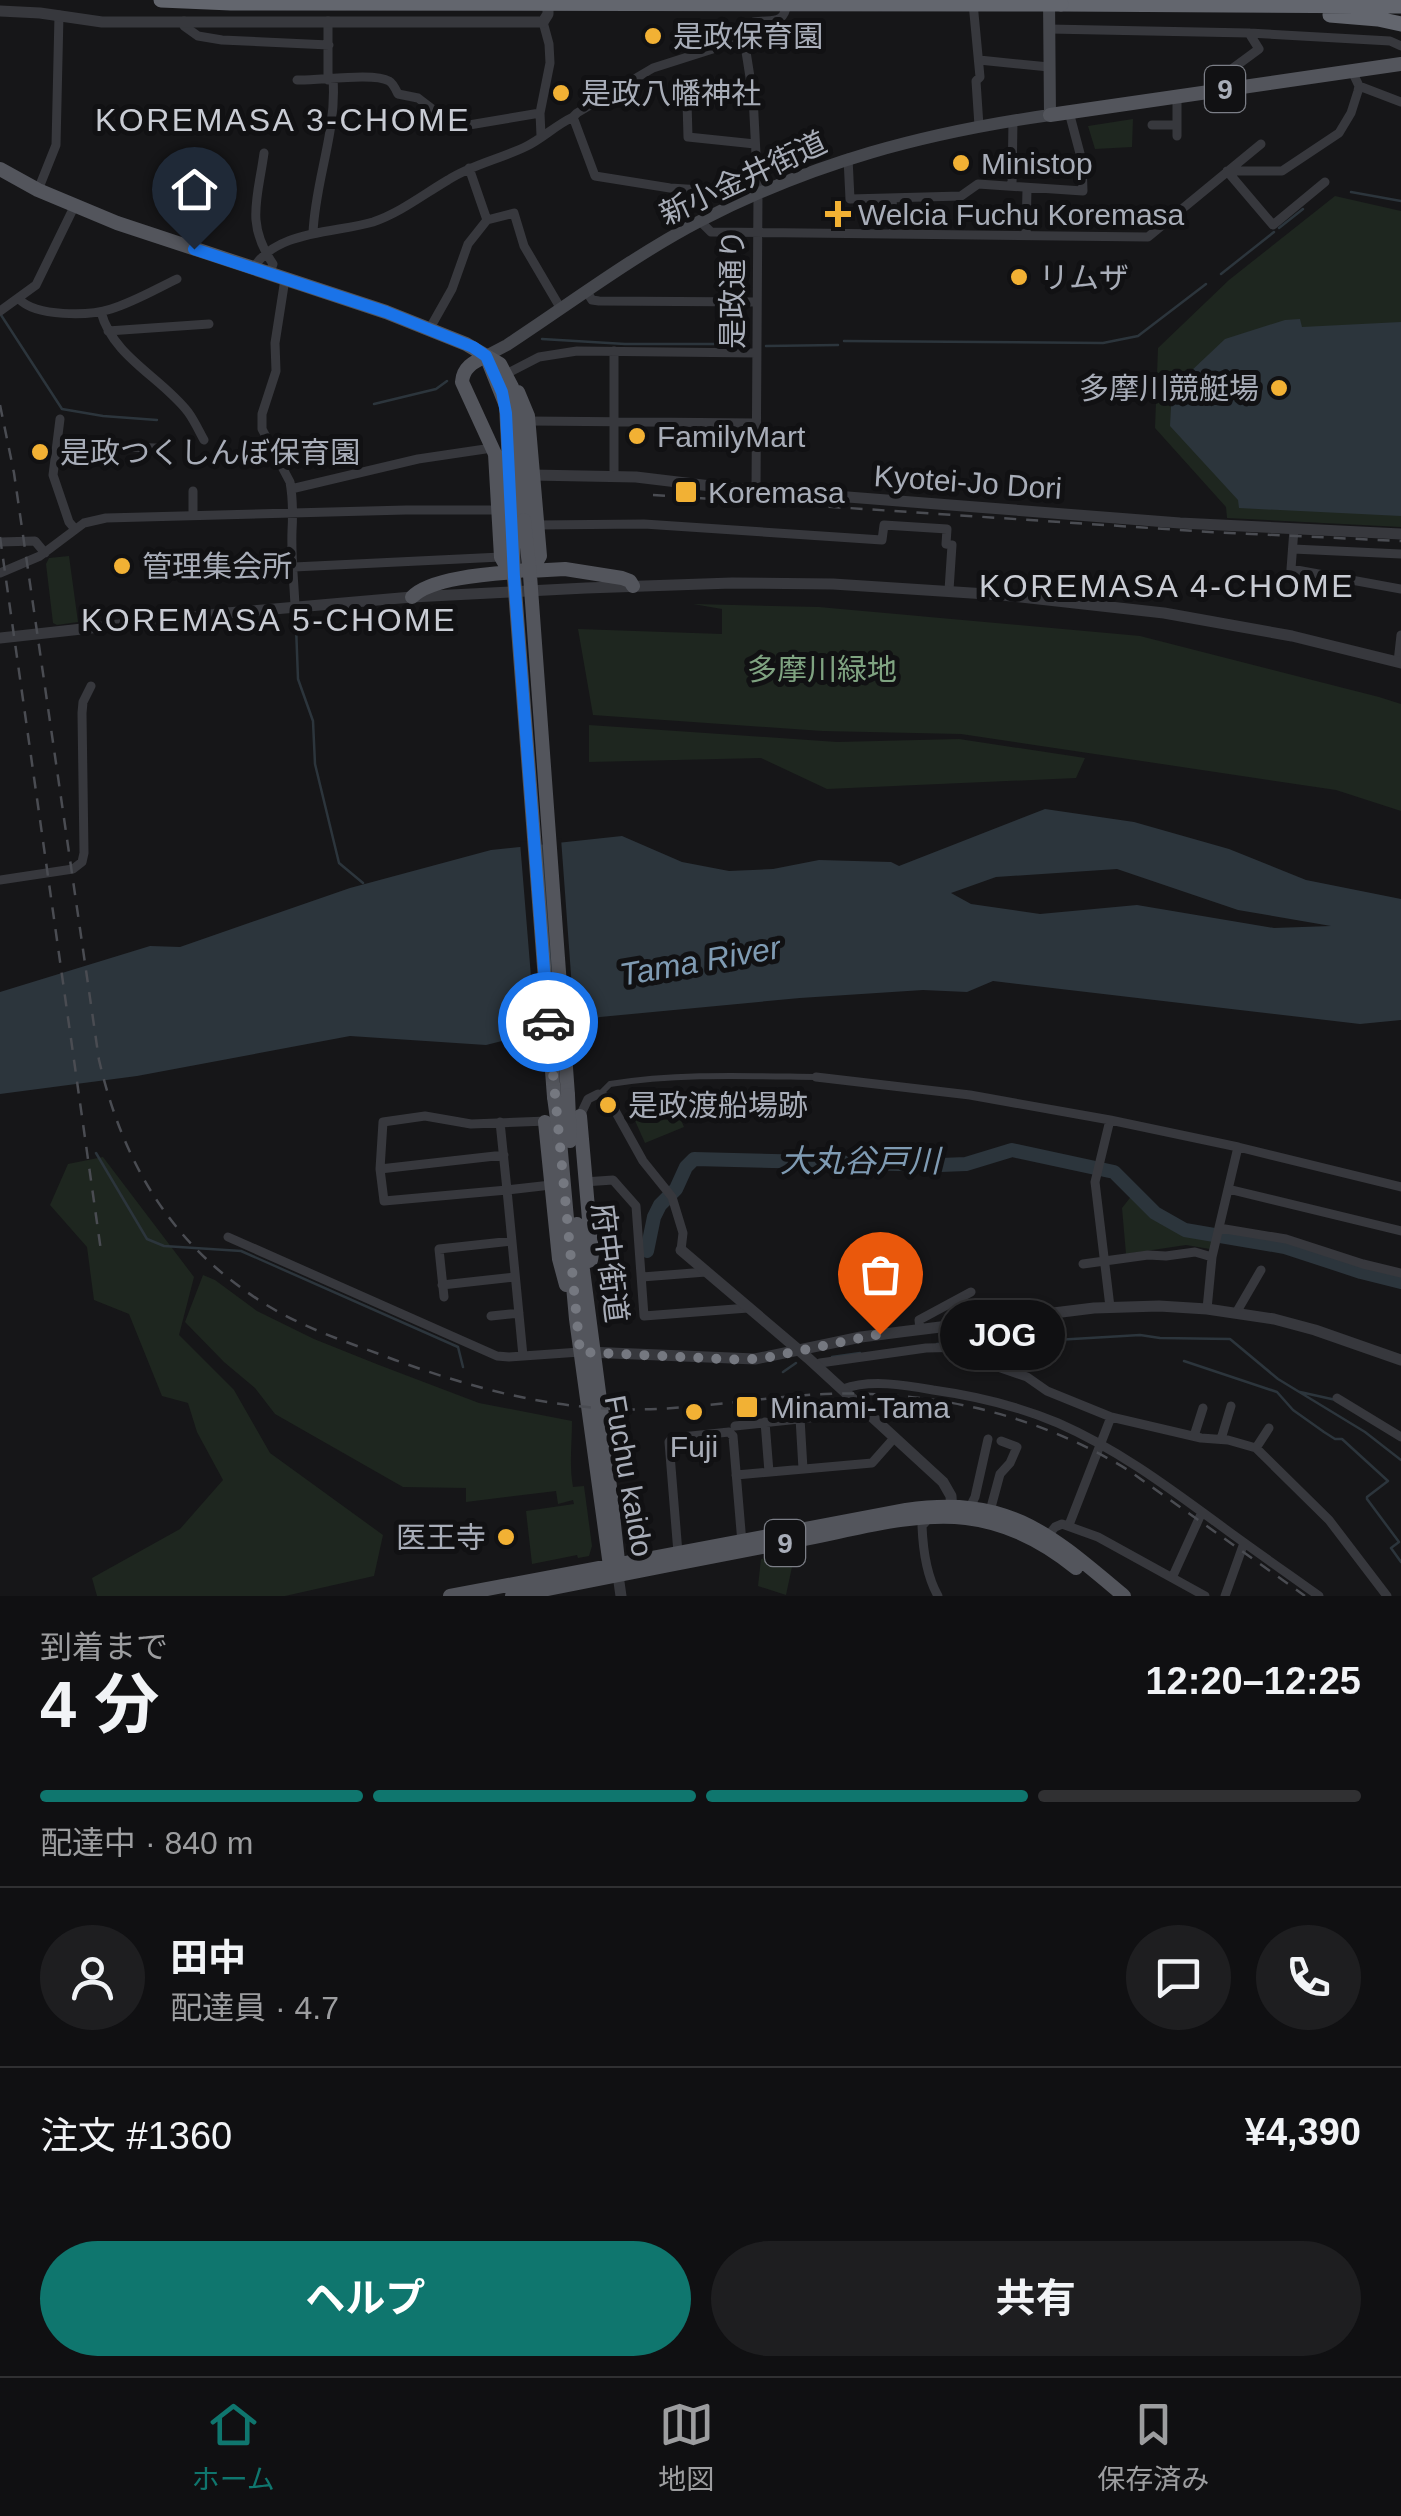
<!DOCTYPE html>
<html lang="ja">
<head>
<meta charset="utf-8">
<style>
	body { margin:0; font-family:Helvetica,"Noto Sans JP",sans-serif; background:#1e1e20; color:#f1f3f6; height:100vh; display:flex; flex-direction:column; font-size:38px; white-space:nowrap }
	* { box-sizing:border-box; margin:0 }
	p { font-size:32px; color:#9c9d9f }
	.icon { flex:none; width:55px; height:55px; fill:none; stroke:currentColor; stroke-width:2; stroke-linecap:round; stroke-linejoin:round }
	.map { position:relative; height:1596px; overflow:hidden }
	.sheet { display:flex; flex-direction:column; background:#101012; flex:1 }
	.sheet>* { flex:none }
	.pin { position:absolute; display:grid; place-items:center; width:85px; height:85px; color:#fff; margin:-102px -42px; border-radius:50% 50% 50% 0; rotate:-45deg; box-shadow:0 0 10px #0007 }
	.pin .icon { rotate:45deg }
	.courier { position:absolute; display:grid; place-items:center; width:100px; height:100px; margin:-50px; border:8px solid #1a73e8; border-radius:50%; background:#fff; color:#222; box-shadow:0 2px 12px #0007 }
	.bubble { position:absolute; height:70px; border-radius:35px; background:#101012; box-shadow:0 2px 8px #0004,0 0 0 2px #303032; font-size:32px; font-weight:700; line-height:70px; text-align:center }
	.head em { font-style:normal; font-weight:700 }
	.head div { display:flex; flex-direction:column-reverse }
	.head { display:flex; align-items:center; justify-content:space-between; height:170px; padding:0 40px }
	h1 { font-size:65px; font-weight:700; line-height:75px }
	.bar { display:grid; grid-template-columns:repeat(4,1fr); gap:15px 10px; align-content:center; height:120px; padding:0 40px }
	.bar i { height:12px; border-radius:8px; background:#303032 }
	.bar .selected { background:#0f766e }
	.bar p { grid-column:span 4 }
	.line { display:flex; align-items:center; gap:25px; padding:0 40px; border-top:2px solid #303032 }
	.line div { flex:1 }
	.round { display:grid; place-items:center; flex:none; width:105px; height:105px; border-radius:52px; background:#1e1e20 }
	.primary-button { display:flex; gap:20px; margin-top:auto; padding:20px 40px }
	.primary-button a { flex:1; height:115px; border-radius:60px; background:#0f766e; color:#fff; font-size:40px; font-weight:700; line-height:115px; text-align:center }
	.primary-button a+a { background:#1e1e20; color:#f1f3f6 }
	.dock { display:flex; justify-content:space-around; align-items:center; height:140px; border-top:2px solid #303032; background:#101012; font-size:28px; color:#9c9d9f }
	.dock a { display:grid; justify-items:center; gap:5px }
	.dock .selected { color:#0f766e }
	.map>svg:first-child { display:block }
	.green { fill:#1e261f }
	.water { fill:#2c353c; fill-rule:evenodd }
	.pier { fill:#161618 }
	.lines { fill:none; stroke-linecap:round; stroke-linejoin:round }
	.stream { stroke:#2c353c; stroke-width:2.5 }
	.river { stroke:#2c353c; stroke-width:14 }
	.pedestrian { stroke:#37383d; stroke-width:6 }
	.minor { stroke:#37383d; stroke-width:9 }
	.tertiary { stroke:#37383d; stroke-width:11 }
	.secondary { stroke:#45474d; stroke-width:12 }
	.primary { stroke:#53555c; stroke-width:14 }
	.motorway { stroke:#63666e; stroke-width:15 }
	.rail { stroke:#4a4c52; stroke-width:2.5; stroke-dasharray:12 10; stroke-linecap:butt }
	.primary-bridge { stroke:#53555c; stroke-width:14 }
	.motorway-bridge { stroke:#63666e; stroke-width:15 }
	.done { stroke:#757880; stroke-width:10; stroke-dasharray:0 18 }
	.route { stroke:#1a73e8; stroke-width:12 }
	.poi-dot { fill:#f2b134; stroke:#111113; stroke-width:4 }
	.labels { text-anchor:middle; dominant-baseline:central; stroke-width:10; stroke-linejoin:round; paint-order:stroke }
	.shield { fill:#111113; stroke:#7b7e86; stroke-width:2.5 }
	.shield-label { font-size:28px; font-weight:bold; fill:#a8adb8 }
	.poi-label { font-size:30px; fill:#a8adb8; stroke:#111113; text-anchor:start }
	.street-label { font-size:30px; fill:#a8adb8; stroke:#111113 }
	.park-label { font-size:30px; fill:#7fa381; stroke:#111113 }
	.neighbourhood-label { font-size:32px; letter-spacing:2.5px; fill:#c9ccd4; stroke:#111113 }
	.water-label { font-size:32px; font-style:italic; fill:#7f9bb3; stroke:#111113 }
</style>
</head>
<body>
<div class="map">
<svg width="1401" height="1596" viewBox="0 0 1401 1596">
	<rect width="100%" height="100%" fill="#161618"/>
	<path class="green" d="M1133 119 1132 147 1095 149 1088 126Z
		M190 168H201L204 181 214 179 217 192 215 196 208 197 210 203 186 205V217L170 219 167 222 163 184 186 175Z
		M1335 196 1401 211V527L1227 518 1226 507 1155 428 1158 348 1229 280Z
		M69 556 78 622 57 625 53 623 46 564 49 558Z
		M693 604 819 607 1140 636 1379 697 1401 704V811L1336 790 961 734 822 731 593 715 578 629 722 634V609Z
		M589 725 837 742 959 739 1085 758 1076 778 827 789 761 758 589 762Z
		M667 1088 684 1127 645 1143 628 1105Z
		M103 1157 194 1277 179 1335 234 1390 270 1453 383 1535 374 1576 285 1596H97L92 1578 180 1529 223 1480 197 1432 188 1403 162 1396 129 1314 94 1300 87 1247 50 1205 68 1164Z
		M1133 1194C1155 1221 1178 1232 1212 1238L1210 1249 1186 1245 1126 1254 1122 1208Z
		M203 1275 215 1280 257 1311 314 1339 379 1365 479 1403 572 1421C572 1443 569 1465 573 1487L584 1486 592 1546 589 1556 578 1558 577 1555 532 1564 526 1511 574 1504 573 1500 558 1504 556 1491 466 1502V1488L403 1487 275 1414 255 1388 224 1362 185 1322Z
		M795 1553 786 1595 758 1586 761 1559Z"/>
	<path class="water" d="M1300 319 1302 327 1401 322V516L1239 508 1238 500 1170 426 1172 389 1225 339 1285 320Z
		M1045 809 1134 822 1229 849 1306 880 1401 899V1020L1360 1024 993 981 967 992 923 990 800 998 600 1017 486 1045 350 1036 137 1076 0 1094V992L150 946 180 947 350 888 491 850 622 836 682 862 729 871 773 869 819 860 891 862 899 866ZM1117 869 1238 910 1331 926 1274 928 1137 905 1040 914 971 904 951 893 996 877Z"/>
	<path class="pier" d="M561 838 575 1029 558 1033 543 840Z
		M540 840 553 1034 536 1038 520 842Z"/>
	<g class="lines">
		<path class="stream" d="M1351 192 1401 201
			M1279 228 1303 209
			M1221 274 1274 232
			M1 315 62 409 103 416 157 420
			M542 339 625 344H742L748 346
			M844 341 1103 343 1138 336 1206 284
			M766 346 838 345
			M374 404 436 389 447 381
			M296 626 298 679 313 721 315 764 339 863 363 883
			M96 1153 147 1239 164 1246 241 1251 458 1347 463 1367
			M972 1342H994
			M1022 1342 1140 1335 1160 1338 1230 1339 1278 1379 1365 1432 1401 1460
			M937 1344 964 1342
			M832 1357 860 1353
			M1184 1361 1277 1392 1293 1410 1324 1432 1335 1439H1342L1388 1481 1367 1497V1499L1399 1542 1391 1548 1401 1562
			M783 1372 796 1363
			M1300 1392 1336 1400"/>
		<path class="river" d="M647 1251 654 1217 660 1205 676 1189 686 1167 694 1159 941 1165 966 1164 1012 1150 1114 1172 1155 1213 1185 1230 1285 1247 1361 1272 1401 1282"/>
		<path class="pedestrian" d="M600 1094 610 1084C678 1073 747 1076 816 1077"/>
		<path class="minor" d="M973 3 980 77 976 81 979 126
			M184 21V26L198 36 222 40 329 45
			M328 21V80
			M1049 29 1249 33 1390 41 1401 46
			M979 60 1049 67
			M297 80C317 81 374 72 389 81 393 83 396 90 398 94L418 98 452 124 463 126 540 113
			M1359 86 1401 102
			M1226 88 1225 74 1259 49 1249 33
			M753 96H720L687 102 688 137 755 144
			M1177 96V136
			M573 117 595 176 670 188 718 191 723 177H757
			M1152 125H1177
			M541 136 540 113 550 63 549 44 543 22
			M264 153C258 198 245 223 273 264L269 274
			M848 158 850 199 961 196 978 184 1083 191 1082 161 1069 112
			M1227 171 1273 225 1325 182
			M1230 171H1282L1339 133 1351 113 1358 91 1359 86 1352 71
			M1012 186 1013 120
			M38 190 56 145 59 15
			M892 198 894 234
			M487 220 514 213 524 246 561 309
			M700 221 711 232 1148 237 1261 144
			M313 233C315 181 337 132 333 79
			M1026 235 1027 188
			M253 269C275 230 336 233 373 222 400 213 424 194 448 180 473 164 501 159 527 146 543 138 556 125 573 117L577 113 653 68 744 39
			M285 279 275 343 276 371 262 414V429L290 482C293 499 293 513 292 531 291 556 294 582 295 606
			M587 292 592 300 599 301 757 302
			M19 299C36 317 89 316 111 309 134 302 156 289 177 279
			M0 311 36 285 75 205
			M101 312C113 357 161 377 188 412 194 420 199 431 204 440
			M430 328 452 289 468 244 487 220 469 168
			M108 331 209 324
			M506 374 539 357 577 351 757 353
			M60 419 53 475 69 522 75 529
			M529 421 756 423
			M57 445 156 448
			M614 476V351
			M291 489 418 459 492 448
			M756 489 758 193 753 96 744 39 748 27 754 22C772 19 784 26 787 3
			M193 491V515
			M537 525 644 524 882 540 884 525 947 529 946 544 952 545 949 590
			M1294 529 1291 569 1401 589
			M0 542 35 541 45 553
			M1293 549 1401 554
			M294 567 501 557
			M0 573 40 556 84 523 106 518 406 510H500
			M1398 662 1401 635
			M0 880 73 869 82 862 84 853 82 713 83 702 91 686
			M816 1077 970 1095 1110 1120 1238 1147 1401 1187
			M577 1117 580 1116 588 1099 598 1094 608 1098 643 1161 672 1197 683 1233 681 1250
			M1110 1120 1095 1182 1110 1307
			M500 1122 507 1190 551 1185
			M380 1169 504 1155
			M584 1182 613 1180 636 1206 644 1316 748 1308
			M1228 1189 1401 1231
			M1219 1228 1286 1239 1363 1264 1401 1273
			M228 1237 497 1356 509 1357 580 1352
			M1083 1264 1148 1255 1166 1256 1195 1252 1212 1257
			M642 1277 706 1272
			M442 1285 515 1277
			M444 1297 439 1249 512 1241
			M1207 1309 1212 1257 1238 1147
			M1236 1313 1261 1270
			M491 1316 519 1313
			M964 1324 969 1357 1027 1377 1047 1391 1111 1417 1201 1438 1228 1440 1256 1448 1329 1520 1387 1596
			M920 1329 919 1320 971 1292
			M523 1356 507 1190 384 1201 380 1169 383 1122 425 1116 471 1124 547 1121
			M817 1367 820 1363 926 1348 1022 1346
			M843 1389C870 1379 905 1385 933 1390 976 1396 1018 1406 1058 1423 1115 1448 1164 1484 1213 1520 1248 1546 1284 1571 1319 1596
			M1337 1398 1401 1437
			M800 1418 803 1469
			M765 1422 769 1472
			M735 1426 818 1417
			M1194 1436 1203 1408
			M1221 1439 1231 1406
			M1256 1448 1269 1428
			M736 1475 872 1463 895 1437
			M970 1507 975 1497 988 1439
			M990 1511 1000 1474 1010 1463 1017 1447 1001 1441
			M929 1518 922 1526C923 1550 926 1575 938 1596
			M1069 1525 1111 1417
			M1046 1538 1055 1527 1062 1524 1098 1537 1205 1596
			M678 1553 669 1442 672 1438 729 1432 733 1436 742 1543
			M1172 1578 1202 1512
			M1225 1596 1244 1543"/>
		<path class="tertiary" d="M0 11 40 13 102 22H543L548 14V0
			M532 475 636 477 719 487 1180 523 1401 534
			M0 638 227 613 412 597 586 588 732 583 833 584 1002 595 1164 613 1292 636 1401 663
			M681 1250 808 1358 943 1482 951 1496 952 1513
			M587 1352 755 1359 861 1337 900 1332 1094 1308 1159 1306 1207 1309 1274 1319 1315 1330 1401 1360
			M618 1575 621 1596"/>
		<path class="secondary" d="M486 356 507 345C571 303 633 256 700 221 814 162 924 133 1050 115L1049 0"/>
		<path class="primary" d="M1050 115 1401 64
			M0 169 38 190 117 223 386 312 466 344 500 364 512 387 516 404 524 520
			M486 356C474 362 463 367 462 382L495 454 501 557 505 564 515 572 533 568 540 556 528 416 518 392
			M486 356 506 406 512 521
			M529 571 565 569 622 578 630 581 633 586
			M530 575 568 1095
			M514 577 554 1097
			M412 597C430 578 488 574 515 572
			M580 1116 592 1254 591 1260 581 1264
			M545 1122 559 1259 566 1285
			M560 1141 576 1319 610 1566 615 1571
			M577 1224 603 1423 619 1570
			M450 1596 906 1510C1009 1495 1050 1534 1124 1596
			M512 1596C608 1577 703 1558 799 1540 853 1530 911 1512 966 1518 1009 1523 1044 1542 1076 1568"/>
		<path class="motorway" d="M1061 4 1401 6
			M1330 15 1378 19 1401 24"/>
		<path class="rail" d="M0 405 14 473 99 1060C124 1167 174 1249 270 1307 308 1330 353 1344 395 1360 467 1386 538 1406 615 1409 685 1412 755 1397 825 1394 933 1390 1036 1414 1128 1470L1305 1596
			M653 495 1210 532 1401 541
			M0 537 101 1251"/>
		<path class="primary-bridge" d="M524 520 530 575
			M512 521 514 577
			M568 1095 570 1141
			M554 1097 560 1141"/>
		<path class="motorway-bridge" d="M161 0 231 3 1061 4"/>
	</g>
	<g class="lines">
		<path class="done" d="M548 1022 580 1352 743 1360 770 1357 880 1334"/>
		<path class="route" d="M194 249 386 312 473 347 486 356 502 392 506 413 514 577 548 1022"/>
	</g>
	<g class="poi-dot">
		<circle cx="653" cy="36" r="10"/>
		<circle cx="561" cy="93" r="10"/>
		<circle cx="961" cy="163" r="10"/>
		<path d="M833 199h10v10h10v10h-10v10h-10v-10h-10v-10h10z"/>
		<circle cx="1019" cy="277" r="10"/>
		<circle cx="1279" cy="388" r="10"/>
		<circle cx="637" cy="436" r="10"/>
		<circle cx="40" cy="452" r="10"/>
		<rect x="674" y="480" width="24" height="24" rx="5"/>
		<circle cx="122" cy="566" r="10"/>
		<circle cx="608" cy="1105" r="10"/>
		<rect x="735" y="1395" width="24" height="24" rx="5"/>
		<circle cx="694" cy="1412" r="10"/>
		<circle cx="506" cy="1537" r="10"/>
	</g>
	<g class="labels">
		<g class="shield">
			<rect x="1205" y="66" width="40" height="46" rx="8"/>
			<rect x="765" y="1520" width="40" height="46" rx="8"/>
		</g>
		<g class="shield-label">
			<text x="1225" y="89">9</text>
			<text x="785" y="1543">9</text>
		</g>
		<g class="poi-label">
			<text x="673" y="36">是政保育園</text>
			<text x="581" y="93">是政八幡神社</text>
			<text x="981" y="163">Ministop</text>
			<text x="858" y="214">Welcia Fuchu Koremasa</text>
			<text x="1039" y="277">リムザ</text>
			<text x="1259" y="388" text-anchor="end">多摩川競艇場</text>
			<text x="657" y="436">FamilyMart</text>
			<text x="60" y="452">是政つくしんぼ保育園</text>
			<text x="708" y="492">Koremasa</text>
			<text x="142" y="566">管理集会所</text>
			<text x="628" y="1105">是政渡船場跡</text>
			<text x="770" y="1407">Minami-Tama</text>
			<text x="694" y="1446" text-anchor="middle">Fuji</text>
			<text x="486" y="1537" text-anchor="end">医王寺</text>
		</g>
		<g class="street-label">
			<text transform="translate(743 178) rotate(-25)">新小金井街道</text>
			<text transform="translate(732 289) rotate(-90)">是政通り</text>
			<text transform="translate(968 482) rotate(4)">Kyotei-Jo Dori</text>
			<text transform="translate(610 1263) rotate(83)">府中街道</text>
			<text transform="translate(629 1476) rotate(80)">Fuchu kaido</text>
		</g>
		<g class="park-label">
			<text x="822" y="669">多摩川緑地</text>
		</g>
		<g class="neighbourhood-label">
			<text x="283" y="120">KOREMASA 3-CHOME</text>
			<text x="1167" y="586">KOREMASA 4-CHOME</text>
			<text x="269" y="620">KOREMASA 5-CHOME</text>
		</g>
		<g class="water-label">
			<text transform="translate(700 961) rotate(-10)">Tama River</text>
			<text x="860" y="1161">大丸谷戸川</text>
		</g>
	</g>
</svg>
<div class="pin" style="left:880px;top:1334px;background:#ea580c"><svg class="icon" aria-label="bag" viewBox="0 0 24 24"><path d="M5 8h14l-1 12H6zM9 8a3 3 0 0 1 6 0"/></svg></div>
<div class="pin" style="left:194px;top:249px;background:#1f2937"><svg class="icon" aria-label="home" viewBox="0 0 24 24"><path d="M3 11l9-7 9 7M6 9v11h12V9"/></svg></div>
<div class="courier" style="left:548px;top:1022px"><svg class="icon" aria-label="car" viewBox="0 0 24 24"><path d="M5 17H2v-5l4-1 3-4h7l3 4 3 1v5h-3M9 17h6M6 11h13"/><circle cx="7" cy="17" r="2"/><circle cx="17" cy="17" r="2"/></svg></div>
<div class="bubble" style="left:940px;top:1300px;width:125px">JOG</div>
</div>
<section class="sheet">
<div class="head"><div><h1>4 分</h1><p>到着まで</p></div><em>12:20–12:25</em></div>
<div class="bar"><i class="selected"></i><i class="selected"></i><i class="selected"></i><i></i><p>配達中 · 840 m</p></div>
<div class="line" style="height:180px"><a class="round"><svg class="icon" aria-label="person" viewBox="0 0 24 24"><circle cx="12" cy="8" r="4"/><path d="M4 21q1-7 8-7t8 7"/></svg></a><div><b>田中</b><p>配達員 · 4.7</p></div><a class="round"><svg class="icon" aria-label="chat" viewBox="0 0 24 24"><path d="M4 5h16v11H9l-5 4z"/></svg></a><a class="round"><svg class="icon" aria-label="phone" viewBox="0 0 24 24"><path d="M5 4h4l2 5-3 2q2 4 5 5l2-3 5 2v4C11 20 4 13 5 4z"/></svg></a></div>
<div class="line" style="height:130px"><div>注文 #1360</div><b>¥4,390</b></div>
<div class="primary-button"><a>ヘルプ</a><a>共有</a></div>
</section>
<nav class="dock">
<a class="selected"><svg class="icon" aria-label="home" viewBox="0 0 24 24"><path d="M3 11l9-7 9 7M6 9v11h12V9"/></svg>ホーム</a>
<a><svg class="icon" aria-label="map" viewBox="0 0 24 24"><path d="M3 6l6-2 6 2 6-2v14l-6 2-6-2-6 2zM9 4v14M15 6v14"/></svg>地図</a>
<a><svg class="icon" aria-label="saved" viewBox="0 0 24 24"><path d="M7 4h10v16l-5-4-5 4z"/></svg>保存済み</a>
</nav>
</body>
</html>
